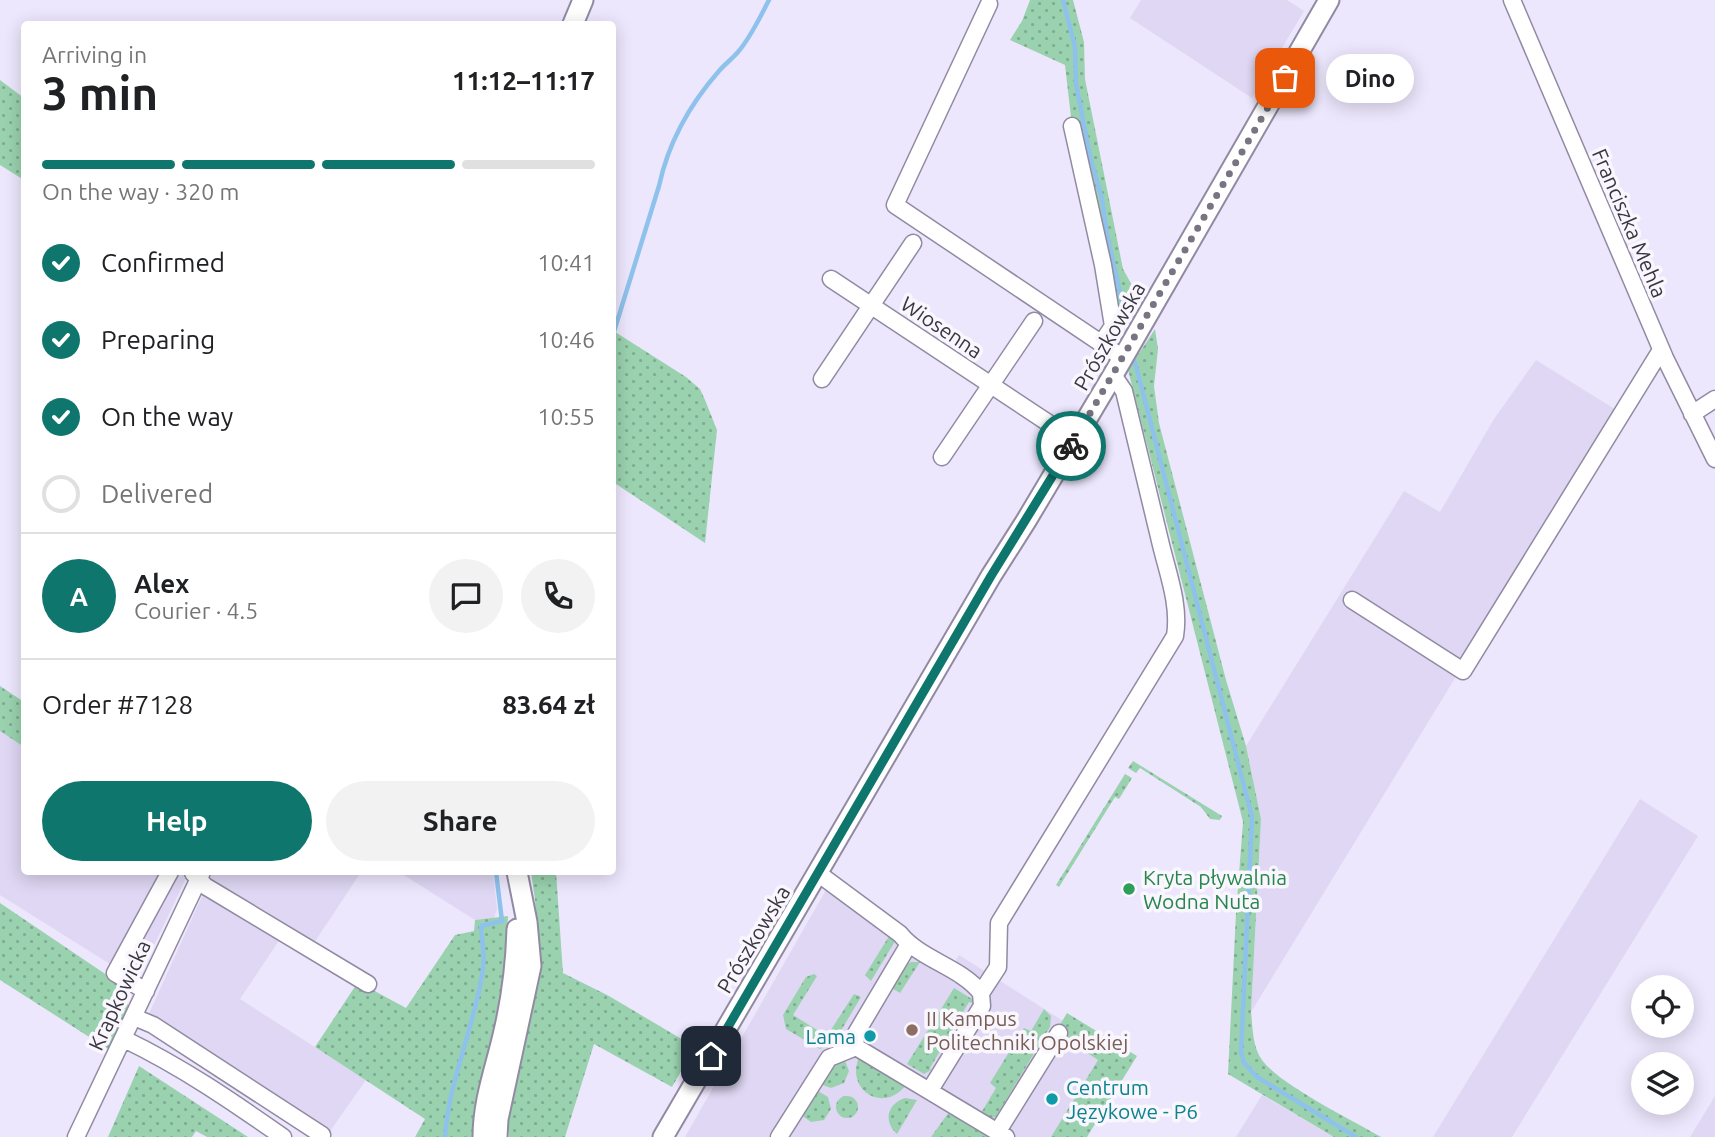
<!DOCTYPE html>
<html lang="en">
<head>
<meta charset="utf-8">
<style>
	body { margin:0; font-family:Ubuntu,sans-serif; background:#f2f2f2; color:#202124; height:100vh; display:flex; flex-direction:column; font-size:26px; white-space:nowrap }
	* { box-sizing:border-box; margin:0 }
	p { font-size:23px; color:#757577 }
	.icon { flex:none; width:38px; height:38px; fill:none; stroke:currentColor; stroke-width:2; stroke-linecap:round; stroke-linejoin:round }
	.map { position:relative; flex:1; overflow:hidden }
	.drawer { position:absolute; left:21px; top:21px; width:595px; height:854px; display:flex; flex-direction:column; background:#fff; border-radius:7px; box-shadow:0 4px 18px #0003 }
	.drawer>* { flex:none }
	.tools { position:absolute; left:1631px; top:975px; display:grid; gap:14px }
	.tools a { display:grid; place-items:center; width:63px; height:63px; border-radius:50%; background:#fff; box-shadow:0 4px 18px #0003; font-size:35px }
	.pin { position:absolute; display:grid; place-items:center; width:60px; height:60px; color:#fff; margin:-30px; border-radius:14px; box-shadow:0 4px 10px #0006 }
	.courier { position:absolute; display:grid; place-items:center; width:70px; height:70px; margin:-35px; border:5px solid #0f766e; border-radius:50%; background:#fff; color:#222; box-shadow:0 2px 9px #0007 }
	.bubble { position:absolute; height:49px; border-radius:24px; background:#fff; box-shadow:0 4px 18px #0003; font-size:23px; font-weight:700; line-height:49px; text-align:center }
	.overview em { font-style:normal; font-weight:700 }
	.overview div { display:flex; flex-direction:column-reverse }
	.overview { display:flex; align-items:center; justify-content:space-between; height:119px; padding:0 21px }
	h1 { font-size:46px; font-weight:700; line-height:52px }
	.bar { display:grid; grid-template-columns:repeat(4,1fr); gap:10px 7px; align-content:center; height:84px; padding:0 21px }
	.bar i { height:9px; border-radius:5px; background:#e0e0e0 }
	.bar .active { background:#0f766e }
	.bar p { grid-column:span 4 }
	.line { display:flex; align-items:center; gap:18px; padding:0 21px; border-top:2px solid #e0e0e0 }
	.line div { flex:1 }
	.round { display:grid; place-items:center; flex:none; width:74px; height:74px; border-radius:37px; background:#f2f2f2 }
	ol { padding:0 21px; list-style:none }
	li { display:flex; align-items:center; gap:21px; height:77px }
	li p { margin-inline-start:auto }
	li .icon { padding:7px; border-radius:50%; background:#0f766e; color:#fff; stroke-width:4 }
	li:last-child { color:#757577 }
	li i { width:38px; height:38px; border:4px solid #e0e0e0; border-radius:50% }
	.cta { display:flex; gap:14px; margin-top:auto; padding:14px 21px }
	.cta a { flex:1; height:80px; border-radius:42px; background:#0f766e; color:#fff; font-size:28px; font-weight:700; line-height:80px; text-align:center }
	.cta a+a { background:#f2f2f2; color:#202124 }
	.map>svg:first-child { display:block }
	.built { fill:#dfd7f3 }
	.green { fill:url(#green-dots) }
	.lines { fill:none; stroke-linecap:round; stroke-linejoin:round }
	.stream { stroke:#8ec2ec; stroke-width:4.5 }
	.minor-casing { stroke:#918aa2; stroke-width:19 }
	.major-casing { stroke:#918aa2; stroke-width:23 }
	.minor { stroke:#fff; stroke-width:16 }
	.major { stroke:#fff; stroke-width:19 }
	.done { stroke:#787482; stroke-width:7; stroke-dasharray:0 12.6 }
	.route { stroke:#0f766e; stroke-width:9 }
	.leisure-dot { fill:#2e9e5b; stroke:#f9f7fd; stroke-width:2.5 }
	.education-dot { fill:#8d6e63; stroke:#f9f7fd; stroke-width:2.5 }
	.culture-dot { fill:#0f9aa8; stroke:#f9f7fd; stroke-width:2.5 }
	.labels { text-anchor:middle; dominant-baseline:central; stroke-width:7; stroke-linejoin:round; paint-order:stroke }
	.street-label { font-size:21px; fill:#393640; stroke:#f9f7fd }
	.leisure-label { font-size:21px; fill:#27864d; stroke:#f9f7fd; text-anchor:start }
	.education-label { font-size:21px; fill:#785e54; stroke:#f9f7fd; text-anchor:start }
	.culture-label { font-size:21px; fill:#0d838f; stroke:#f9f7fd; text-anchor:end }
</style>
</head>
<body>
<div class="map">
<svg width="1715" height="1137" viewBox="0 0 1715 1137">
	<defs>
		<pattern id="green-dots" width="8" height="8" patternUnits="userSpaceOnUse" patternTransform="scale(1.75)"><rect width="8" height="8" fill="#9ad2af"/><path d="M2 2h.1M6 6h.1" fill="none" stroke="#7fab90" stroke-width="1.8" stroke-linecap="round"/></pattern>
	</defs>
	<rect width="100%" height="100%" fill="#ede7fd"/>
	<path class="built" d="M1141 0H1287L1304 11 1252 98 1130 18Z
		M1536 360 1621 413 1452 683 1251 1012 1261 819 1246 746 1404 491 1440 512 1494 419Z
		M0 731 24 747V872H189L137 981 0 895Z
		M1640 799 1698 836 1512 1137H1433Z
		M213 872H361L308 952 282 936 240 999 366 1080 328 1134 148 1016Z
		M399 872H493L497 909 494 918 475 920Z
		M834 876 936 955 953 965 959 955 1128 1062 1082 1137H685Z
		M1262 1095 1334 1137H1236Z
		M1715 1096V1137H1690Z"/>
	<path class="green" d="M1030 0H1073L1084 42 1085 79 1123 269 1133 287 1140 294 1113 326 1072 126 1065 65 1010 40 1022 21Z
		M0 80 24 98V180L0 165Z
		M1155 329 1158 349 1154 386 1159 423 1226 680 1246 746 1261 819 1251 1012C1253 1028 1252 1046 1262 1060 1280 1085 1352 1120 1381 1137H1334L1228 1074 1236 913 1243 822 1128 370Z
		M612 330 686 377 700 389 705 400 717 430 705 543 613 482Z
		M0 686 24 702V747L0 731Z
		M1133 761 1222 816 1220 820 1210 819 1201 807 1140 768 1136 773 1128 768Z
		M1125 774 1132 778 1119 799 1115 797 1059 887 1056 885Z
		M531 872H556L563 973 609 996 695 1047 672 1087 594 1044 565 1137H509L508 1123 515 1083 539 976 535 900Z
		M0 903 129 990 123 1001 130 1006 108 1049 0 980Z
		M508 916 505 986 480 1091 473 1137H415L425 1119 315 1047 358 982 406 1008 455 935 474 931 475 920Z
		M891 933 897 938 871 981 865 975Z
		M911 962H920L900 993 890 987 904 966Z
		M814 974 817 976 793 1015 827 1036 854 994 861 997 836 1039 820 1049 786 1029 783 1015 806 977Z
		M954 988 972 999V1003L969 1002 930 1068 931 1070 924 1074 907 1064Z
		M1044 1009 1051 1016 1050 1027 997 1115 999 1117 989 1118 981 1113 996 1088 990 1083 1024 1028 1031 1031Z
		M1067 1013 1137 1056 1087 1137H1051L1098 1060 1062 1036 1058 1028Z
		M859 1057 906 1085C884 1114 845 1091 859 1057Z
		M844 1058 849 1071 844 1083 831 1088 820 1084 831 1067Z
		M139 1066 248 1137H207L196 1131 192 1137H108Z
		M816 1090 828 1097 831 1109 824 1120 811 1122 801 1115Z
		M836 1107a11 11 0 1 1 22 0a11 11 0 1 1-22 0Z
		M905 1098 917 1100 897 1134C883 1121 887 1104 905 1098Z
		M949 1112 990 1137H931Z"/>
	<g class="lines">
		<path class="stream" d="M1063 0 1075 47 1076 84 1090 156 1102 199 1107 234 1126 320
			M612 338 659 186C668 144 690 104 719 71 725 64 732 59 738 52 751 37 760 17 769 0
			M1135 362 1252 817 1241 1052 1244 1063 1257 1077 1356 1137
			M445 1137C449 1079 475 1026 483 969 485 955 482 940 481 926L502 921 496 872"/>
		<g class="minor-casing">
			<path id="minor" d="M1512 0 1665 358 1715 459
				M989 4 895 205 1123 358
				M1072 126 1103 265 1113 326 1101 344
				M831 279 1074 440
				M822 379 913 243
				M1692 414 1715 399
				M942 457 1034 321
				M1352 600 1463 671 1661 350
				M193 873 205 886 368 984
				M819 874 900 934C921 960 961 967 981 993L982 1006 930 1090
				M146 991 115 973 170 872
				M981 993 998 967 999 923 1175 636C1180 605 1168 574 1161 545 1149 493 1136 442 1124 391L1113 375
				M134 1017 153 1025 322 1135
				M124 1039C182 1067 230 1100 283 1137
				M856 1047 1006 1137
				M856 1047 855 1035 909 944
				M998 1131 1059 1033
				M76 1137 202 872
				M779 1137 829 1058 856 1047"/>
		</g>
		<g class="major-casing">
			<path id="major" d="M573 24 583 0
				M483 1137C483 1100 496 1067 504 1031 512 997 516 964 517 929
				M497 1137 498 1119 531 966 527 922 517 872
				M663 1137 991 576 1026 521 1113 375 1329 0"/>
		</g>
		<use href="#minor" class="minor"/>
		<use href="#major" class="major"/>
	</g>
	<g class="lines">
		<path class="done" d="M1071 446 1285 78"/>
		<path class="route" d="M711 1056 991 576 1071 446"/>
	</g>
	<circle class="leisure-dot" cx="1129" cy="889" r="7"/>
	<circle class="education-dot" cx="912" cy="1030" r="7"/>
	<g class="culture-dot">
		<circle cx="870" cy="1036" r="7"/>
		<circle cx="1052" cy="1099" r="7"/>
	</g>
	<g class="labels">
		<g class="street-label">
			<text transform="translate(1630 223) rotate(67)">Franciszka Mehla</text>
			<text transform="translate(942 327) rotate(34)">Wiosenna</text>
			<text transform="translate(1109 336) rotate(-60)">Prószkowska</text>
			<text transform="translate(753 939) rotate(-59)">Prószkowska</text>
			<text transform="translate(119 995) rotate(-65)">Krapkowicka</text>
		</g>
		<g class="leisure-label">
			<text x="1143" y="877">Kryta pływalnia<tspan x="1143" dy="24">Wodna Nuta</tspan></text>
		</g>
		<g class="education-label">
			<text x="926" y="1018">II Kampus<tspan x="926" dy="24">Politechniki Opolskiej</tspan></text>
		</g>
		<g class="culture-label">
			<text x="856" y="1036">Lama</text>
			<text x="1066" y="1087" text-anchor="start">Centrum<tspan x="1066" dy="24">Językowe - P6</tspan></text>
		</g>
	</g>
</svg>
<div class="tools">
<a><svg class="icon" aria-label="locate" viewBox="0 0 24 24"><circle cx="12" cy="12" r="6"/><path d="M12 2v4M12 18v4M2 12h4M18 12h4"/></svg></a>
<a><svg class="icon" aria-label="layers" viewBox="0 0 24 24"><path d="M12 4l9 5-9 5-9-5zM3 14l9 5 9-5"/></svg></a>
</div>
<div class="pin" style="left:1285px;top:78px;background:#ea580c"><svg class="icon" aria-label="bag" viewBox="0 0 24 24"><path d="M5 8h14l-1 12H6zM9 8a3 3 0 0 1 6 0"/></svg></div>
<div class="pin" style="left:711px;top:1056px;background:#1f2937"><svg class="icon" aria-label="home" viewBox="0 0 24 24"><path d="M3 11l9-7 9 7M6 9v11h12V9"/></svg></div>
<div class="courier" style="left:1071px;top:446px"><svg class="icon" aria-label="bike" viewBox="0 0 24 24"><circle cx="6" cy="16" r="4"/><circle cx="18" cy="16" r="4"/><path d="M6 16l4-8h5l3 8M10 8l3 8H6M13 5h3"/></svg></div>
<div class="bubble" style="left:1326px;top:54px;width:88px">Dino</div>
<section class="drawer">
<div class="overview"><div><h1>3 min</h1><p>Arriving in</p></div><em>11:12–11:17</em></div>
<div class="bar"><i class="active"></i><i class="active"></i><i class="active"></i><i></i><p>On the way · 320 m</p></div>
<ol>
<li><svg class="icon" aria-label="check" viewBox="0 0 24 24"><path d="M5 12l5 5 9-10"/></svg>Confirmed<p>10:41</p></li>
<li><svg class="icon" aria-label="check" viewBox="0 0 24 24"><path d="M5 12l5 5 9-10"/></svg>Preparing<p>10:46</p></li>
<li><svg class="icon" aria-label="check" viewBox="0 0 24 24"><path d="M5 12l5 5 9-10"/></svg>On the way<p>10:55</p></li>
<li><i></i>Delivered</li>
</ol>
<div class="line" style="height:126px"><b class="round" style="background:#0f766e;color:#fff">A</b><div><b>Alex</b><p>Courier · 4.5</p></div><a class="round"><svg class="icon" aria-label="chat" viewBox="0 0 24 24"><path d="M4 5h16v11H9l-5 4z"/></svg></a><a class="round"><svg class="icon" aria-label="phone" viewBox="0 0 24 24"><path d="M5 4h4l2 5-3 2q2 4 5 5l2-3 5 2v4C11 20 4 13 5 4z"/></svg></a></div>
<div class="line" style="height:91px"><div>Order #7128</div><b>83.64 zł</b></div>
<div class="cta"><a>Help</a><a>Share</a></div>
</section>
</div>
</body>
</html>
